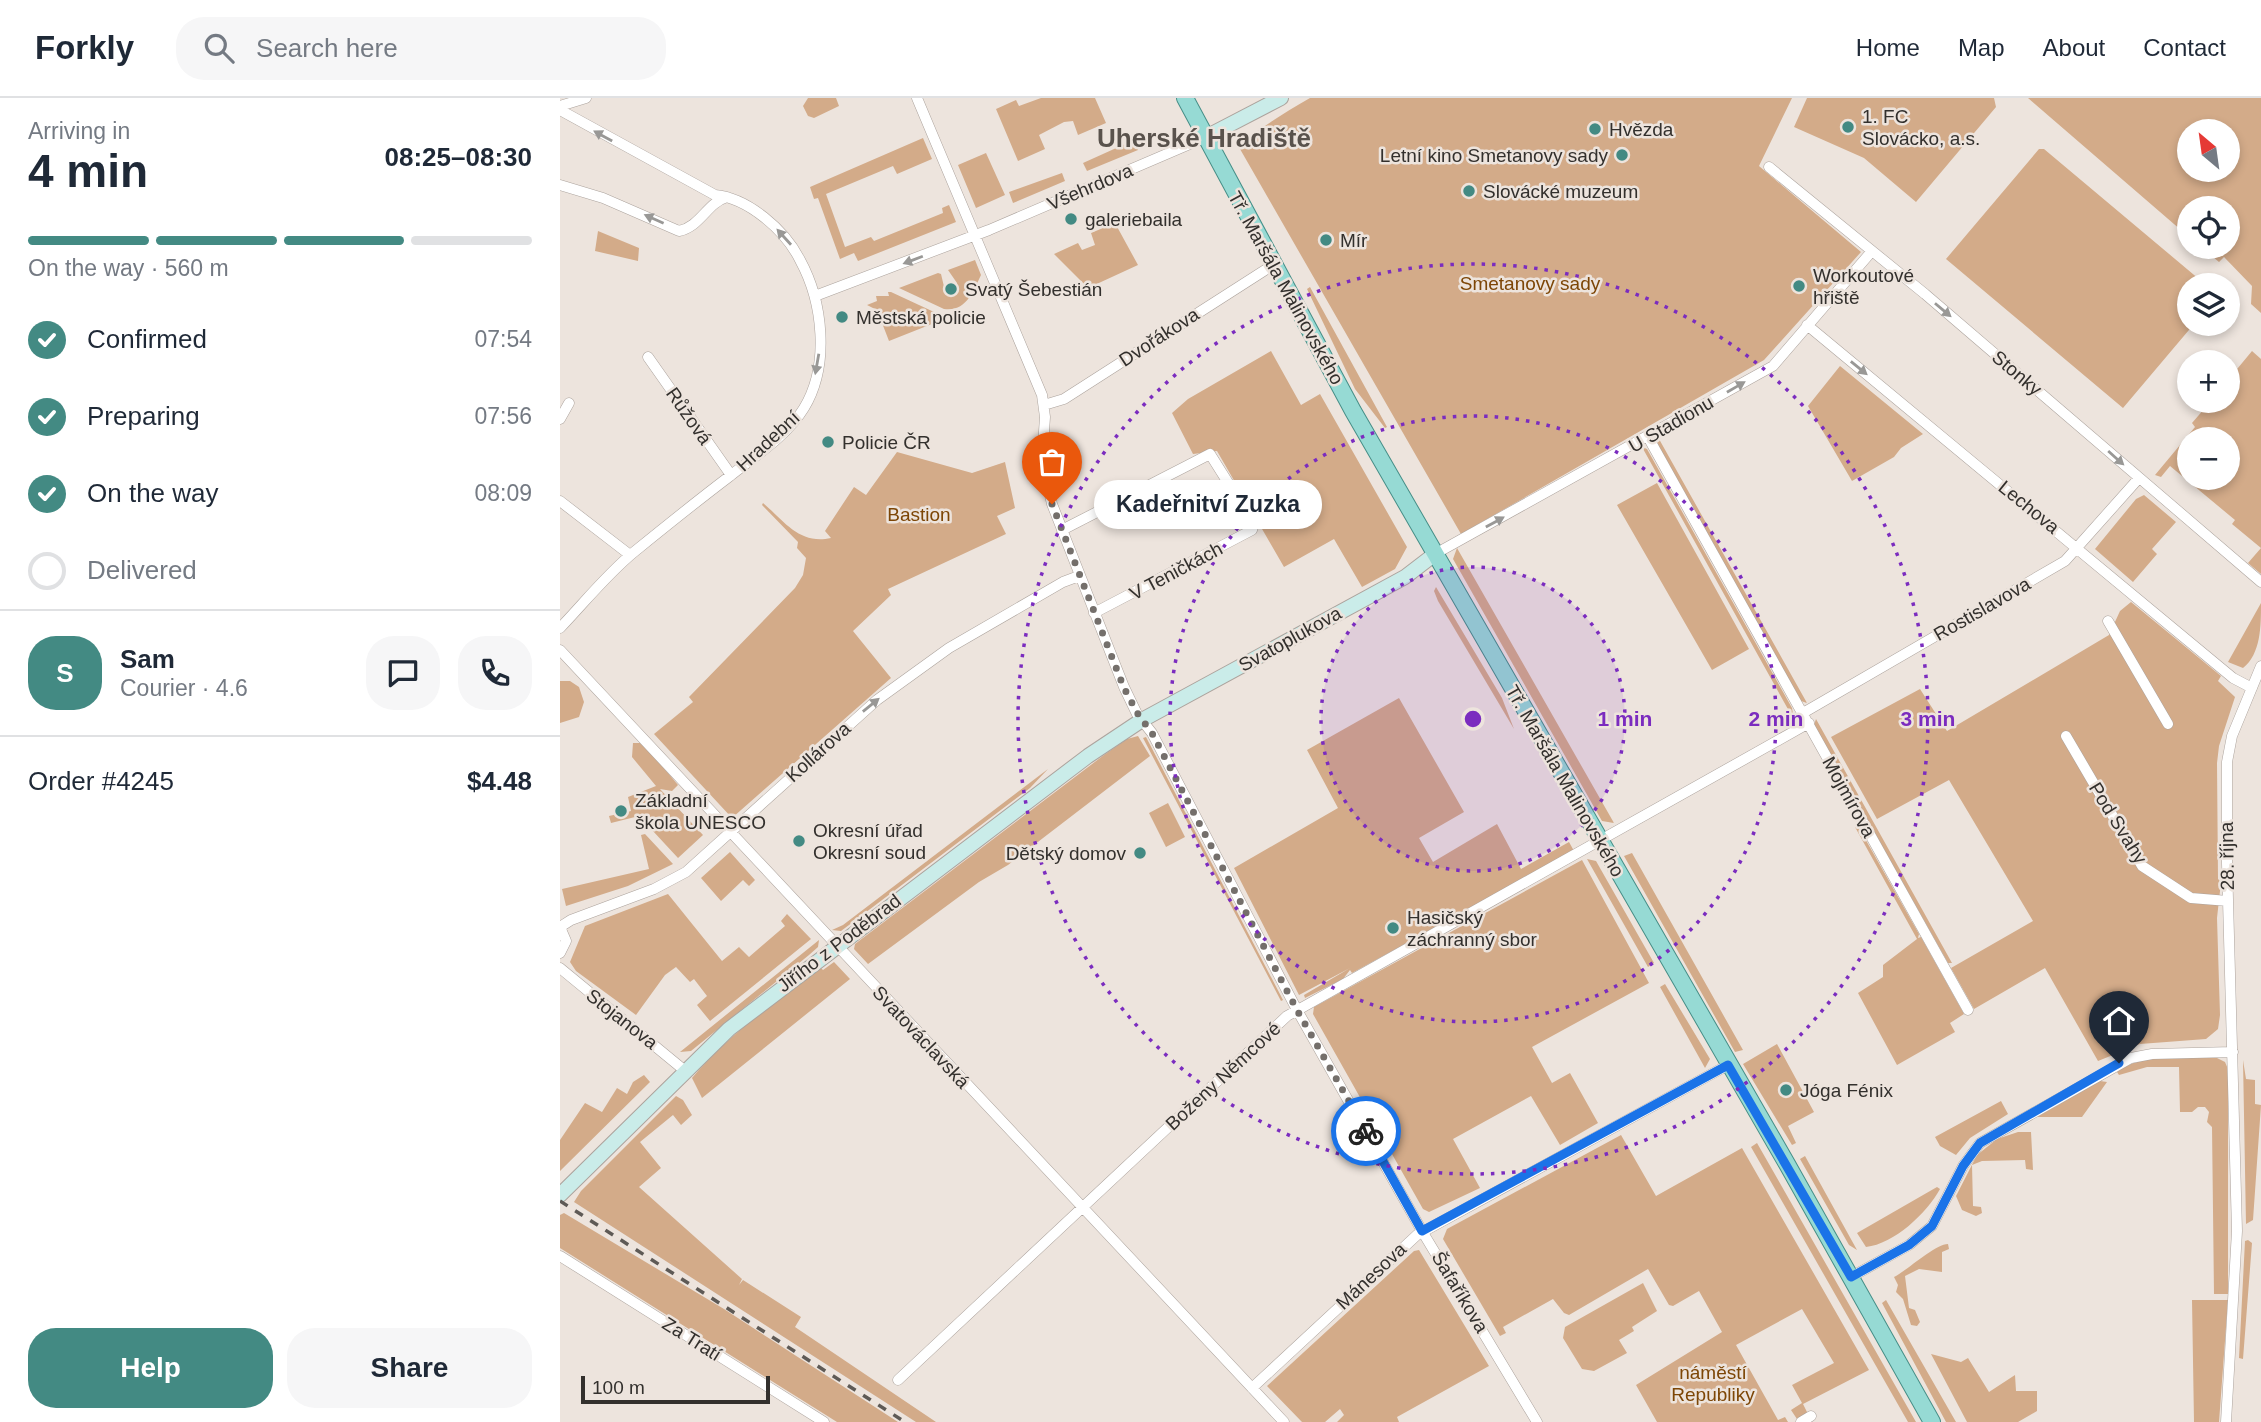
<!DOCTYPE html>
<html lang="en">
<head>
<meta charset="utf-8">
<style>
	body { margin:0; font-family:Arial,sans-serif; background:#f6f6f7; color:#1f2937; height:100vh; display:flex; flex-direction:column; font-size:26px; white-space:nowrap }
	* { box-sizing:border-box; margin:0 }
	p { font-size:23px; color:#747a83 }
	.icon { flex:none; width:38px; height:38px; fill:none; stroke:currentColor; stroke-width:2; stroke-linecap:round; stroke-linejoin:round }
	.map { position:relative; flex:1; overflow:hidden }
	.sheet { display:flex; flex-direction:column; background:#fff; width:560px }
	.sheet>* { flex:none }
	.needle { width:46px; rotate:331deg }
	.buttons { position:absolute; left:1617px; top:21px; display:grid; gap:14px }
	.buttons a { display:grid; place-items:center; width:63px; height:63px; border-radius:50%; background:#fff; box-shadow:0 4px 10px #0003; font-size:35px }
	.scale { position:absolute; left:21px; bottom:18px; width:189px; box-sizing:border-box; padding-left:7px; border:4px solid #33302d; border-top:0; font-size:19px; line-height:24px; white-space:nowrap; color:#33302d; -webkit-text-stroke:5px #ede4dd; paint-order:stroke }
	.pin { position:absolute; display:grid; place-items:center; width:60px; height:60px; color:#fff; margin:-72px -30px; border-radius:50% 50% 50% 0; rotate:-45deg; box-shadow:0 0 7px #0007 }
	.pin .icon { rotate:45deg }
	.courier { position:absolute; display:grid; place-items:center; width:70px; height:70px; margin:-35px; border:5px solid #1a73e8; border-radius:50%; background:#fff; color:#222; box-shadow:0 2px 9px #0007 }
	.bubble { position:absolute; height:49px; border-radius:24px; background:#fff; box-shadow:0 4px 10px #0003; font-size:23px; font-weight:800; line-height:49px; text-align:center }
	.headline em { font-style:normal; font-weight:800 }
	.headline div { display:flex; flex-direction:column-reverse }
	.headline { display:flex; align-items:center; justify-content:space-between; height:119px; padding:0 28px }
	h1 { font-size:46px; font-weight:800; line-height:52px }
	.bar { display:grid; grid-template-columns:repeat(4,1fr); gap:10px 7px; align-content:center; height:84px; padding:0 28px }
	.bar i { height:9px; border-radius:5px; background:#e0e1e3 }
	.bar .current { background:#438a83 }
	.bar p { grid-column:span 4 }
	.line { display:flex; align-items:center; gap:18px; padding:0 28px; border-top:2px solid #e0e1e3 }
	.line div { flex:1 }
	.round { display:grid; place-items:center; flex:none; width:74px; height:74px; border-radius:28px; background:#f6f6f7 }
	ol { padding:0 28px; list-style:none }
	li { display:flex; align-items:center; gap:21px; height:77px }
	li p { margin-inline-start:auto }
	li .icon { padding:7px; border-radius:50%; background:#438a83; color:#fff; stroke-width:4 }
	li:last-child { color:#747a83 }
	li i { width:38px; height:38px; border:4px solid #e0e1e3; border-radius:50% }
	.action { display:flex; gap:14px; margin-top:auto; padding:14px 28px }
	.action a { flex:1; height:80px; border-radius:28px; background:#438a83; color:#fff; font-size:28px; font-weight:800; line-height:80px; text-align:center }
	.action a+a { background:#f6f6f7; color:#1f2937 }
	header { display:flex; align-items:center; gap:42px; box-sizing:border-box; height:98px; padding:0 35px; background:#fff; border-bottom:2px solid #e0e1e3 }
	header strong { font-size:33px }
	nav { display:flex; gap:38px; margin-inline-start:auto; font-size:24px }
	.search { width:490px; height:63px; background:#f6f6f7; display:flex; align-items:center; gap:18px; box-sizing:border-box; padding:0 24px; border-radius:28px; color:#747a83; font-size:26px }
	main { display:flex; flex:1; min-height:0 }
	.map>svg:first-child { display:block }
	.green { fill:#d3ab89; fill-rule:evenodd }
	.lines { fill:none; stroke-linecap:round; stroke-linejoin:round }
	.street-casing { stroke:#aca39d; stroke-width:11 }
	.secondary-casing { stroke:#aca39d; stroke-width:16 }
	.primary-casing { stroke:#468e87; stroke-width:18 }
	.street { stroke:#fff; stroke-width:10 }
	.secondary { stroke:#caece9; stroke-width:14 }
	.primary { stroke:#96dad4; stroke-width:16 }
	.rail { stroke:#5e5a56; stroke-width:3.5; stroke-dasharray:9 9; stroke-linecap:butt }
	.oneway { fill:#999896 }
	.done { stroke:#746f6b; stroke-width:7; stroke-dasharray:0 12.6 }
	.route { stroke:#1a73e8; stroke-width:9 }
	.ring { fill:none; stroke:#7b2cbf; stroke-width:3.5; stroke-dasharray:3.5 7 }
	.poi-dot { fill:#438a83; stroke:#ede4dd; stroke-width:2.5 }
	.labels { text-anchor:middle; dominant-baseline:central; stroke-width:5; stroke-linejoin:round; paint-order:stroke }
	.poi-label { font-size:19px; fill:#33302d; stroke:#ede4dd; text-anchor:start }
	.street-label { font-size:19px; fill:#33302d; stroke:#ede4dd }
	.park-label { font-size:19px; fill:#7d4606; stroke:#ede4dd }
	.district-label { font-size:26px; font-weight:bold; fill:#59524c; stroke:#ede4dd }
	.centre { fill:#7b2cbf; stroke:#ede4dd; stroke-width:3.5 }
	.ring-label { font-size:21px; text-anchor:middle; font-weight:bold; fill:#7b2cbf; stroke:#ede4dd; stroke-width:5; stroke-linejoin:round; paint-order:stroke }
</style>
</head>
<body>
<header>
<strong>Forkly</strong>
<div class="search"><svg class="icon" aria-label="search" viewBox="0 0 24 24"><circle cx="10" cy="10" r="6"/><path d="M15 15l6 6"/></svg>Search here</div>
<nav><a>Home</a><a>Map</a><a>About</a><a>Contact</a></nav>
</header>
<main>
<section class="sheet">
<div class="headline"><div><h1>4 min</h1><p>Arriving in</p></div><em>08:25–08:30</em></div>
<div class="bar"><i class="current"></i><i class="current"></i><i class="current"></i><i></i><p>On the way · 560 m</p></div>
<ol>
<li><svg class="icon" aria-label="check" viewBox="0 0 24 24"><path d="M5 12l5 5 9-10"/></svg>Confirmed<p>07:54</p></li>
<li><svg class="icon" aria-label="check" viewBox="0 0 24 24"><path d="M5 12l5 5 9-10"/></svg>Preparing<p>07:56</p></li>
<li><svg class="icon" aria-label="check" viewBox="0 0 24 24"><path d="M5 12l5 5 9-10"/></svg>On the way<p>08:09</p></li>
<li><i></i>Delivered</li>
</ol>
<div class="line" style="height:126px"><b class="round" style="background:#438a83;color:#fff">S</b><div><b>Sam</b><p>Courier · 4.6</p></div><a class="round"><svg class="icon" aria-label="chat" viewBox="0 0 24 24"><path d="M4 5h16v11H9l-5 4z"/></svg></a><a class="round"><svg class="icon" aria-label="phone" viewBox="0 0 24 24"><path d="M5 4h4l2 5-3 2q2 4 5 5l2-3 5 2v4C11 20 4 13 5 4z"/></svg></a></div>
<div class="line" style="height:91px"><div>Order #4245</div><b>$4.48</b></div>
<div class="action"><a>Help</a><a>Share</a></div>
</section>
<div class="map">
<svg width="1701" height="1324" viewBox="0 0 1701 1324">
	<rect width="100%" height="100%" fill="#ede4dd"/>
	<path class="green" d="M248 0H276L279 8 254 20 248 18 243 8Z
		M481 0H535L546 25 518 37 513 23 504 24 479 37 485 51 458 63 436 11 456 2 459 8Z
		M750 0H1232L1199 68 1301 154 1204 262 901 436 680 51V45C703 29 725 14 750 0Z
		M1247 0H1434L1436 9 1356 104 1304 60 1234 29Z
		M1468 0H1701V215L1691 206 1692 188 1664 159 1659 164 1641 149H1668V110H1629V139ZM1629 33H1668V72H1629Z
		M363 40 372 61 337 76 333 68 266 96 285 149 311 139 314 143 383 115 382 110 389 107 396 124 298 163 294 155 280 161 258 100 254 101 250 89Z
		M574 42 578 52 527 73 523 65Z
		M1479 51H1484L1646 187H1629V226H1634L1563 310 1386 161Z
		M426 55 445 97 416 110 398 67Z
		M502 75 505 83 453 105 449 94Z
		M555 125 578 167 528 190 494 156 518 145 522 152 535 147 531 135Z
		M38 133 79 150 78 163 35 153Z
		M415 162 421 177C413 194 406 214 384 211L339 190 378 175 381 176 386 197 397 196V185L388 172Z
		M750 189 827 329 825 330 795 291 747 191Z
		M328 194H331L387 220 329 243 317 212 307 207 317 203 316 198H329Z
		M711 253 741 307 760 296 847 449 835 471 802 489 774 441 724 469 657 353 633 356 612 315 628 301Z
		M1692 253 1701 261V476L1688 465 1701 450 1672 426 1675 422 1610 368 1601 379 1595 377 1635 329 1632 325 1651 303H1668V282ZM1629 341H1668V380H1629Z
		M1280 268 1363 336 1341 350 1334 359 1292 383 1248 308Z
		M1099 341 1247 605 1241 603 1096 343Z
		M1082 349 1087 351 1232 610 1234 622Z
		M337 354 412 375 445 364 455 410 437 418 446 436 328 491 331 497 293 533 331 580 172 720 94 636 133 604 129 599 235 490 243 477 246 460 237 450 238 444 202 407 203 405C225 424 240 447 271 440L265 433 294 389 306 397Z
		M1097 385 1189 551 1152 572 1057 407Z
		M1584 397 1616 424 1592 451 1597 456 1573 484 1535 451 1576 401Z
		M897 450 1054 725 1042 723 893 461Z
		M876 489 942 600 954 631 878 503 874 493Z
		M1571 504 1661 578 1658 583 1675 599 1659 648 1657 665 1658 781 1661 784 1657 820 1660 917 1658 931 1646 941 1580 946 1538 963 1485 870 1414 911 1391 870 1473 823 1389 682 1317 721 1271 639 1360 591 1387 633 1549 537 1560 513Z
		M1701 505C1701 528 1701 556 1683 570L1668 564Z
		M0 583H10L19 589 24 604 19 619 0 625Z
		M839 600 904 714 859 740 873 764 937 726 961 771 1009 744 1014 753 792 875 790 872 783 881 745 900 744 897 790 870 739 897 674 770 778 710 747 652Z
		M1256 621 1392 865H1388L1254 627Z
		M578 638 590 658 448 767 419 784 308 866 294 851 295 846 544 657 567 641Z
		M586 639 723 902 721 903 583 640Z
		M73 645H80C94 657 106 673 118 687L112 693 100 691 143 737 118 760 79 718 51 725 49 718 71 713 68 699 96 688 72 659Z
		M488 671 470 690 297 821 281 833 272 832 283 827Z
		M608 705 625 739 606 749 589 715Z
		M1295 729 1299 730 1359 836 1358 840 1361 839 1404 916 1390 925 1395 934 1337 967 1298 895 1323 879V867L1357 841Z
		M85 736 113 766 68 788 6 808 2 791 89 771 81 737Z
		M170 754 195 782 189 788 183 782 161 803 141 780Z
		M1072 755 1183 952 1175 954 1064 758Z
		M1027 761 1036 763 1094 865 1088 869Z
		M1022 762 1089 885 972 949 992 985 1010 975 1038 1025 1000 1047 971 998 893 1041 920 1090 869 1114 863 1111 753 916 754 909Z
		M108 796 162 863 179 849 189 859 225 828 221 823 227 816 251 841 150 923 137 907 147 898 134 881 130 884 116 869 105 877 76 917 16 873 10 864 25 828Z
		M259 842 258 849 249 857 131 953 120 954Z
		M274 864 290 881 142 1000 132 980C168 937 216 903 260 869L263 872Z
		M1105 886 1150 961 1145 970 1100 889Z
		M1217 946 1254 1014 1228 1028 1236 1045 1232 1047 1183 966Z
		M1657 960 1665 964 1668 971V1196H1654L1652 1029 1647 1024 1649 1014 1645 1009H1638L1632 1014H1620L1619 969H1587L1559 977 1557 974C1583 954 1626 961 1657 960Z
		M1683 962 1686 981 1695 982V1006L1701 1007 1693 1122 1686 1126Z
		M84 977 90 984 0 1073V1042L25 1005 42 1014 57 990 67 996 73 984Z
		M1540 983 1547 984 1522 1019H1477Z
		M116 998 123 1002 132 1017 121 1027 113 1017 80 1044 101 1070 79 1089 182 1181 179 1187 183 1182 241 1219 235 1229 376 1324H356L14 1104 21 1093Z
		M1441 1003 1448 1016 1410 1040 1396 1057 1380 1048 1375 1039Z
		M1458 1034H1471L1473 1072 1466 1071 1465 1062 1422 1063 1412 1067 1413 1108 1421 1109 1422 1115 1416 1118 1402 1112 1396 1098 1417 1057 1437 1041Z
		M1061 1037 1096 1098 1182 1050 1309 1272 1243 1306 1248 1316 1237 1321 1231 1312 1242 1305 1232 1287 1274 1265 1242 1211 1176 1247 1218 1322 1225 1319 1228 1324H1097L1076 1287 1162 1234 1139 1193 1113 1208 1109 1207 1088 1171 1009 1217 1004 1215 993 1201 943 1229 946 1235 940 1238 883 1141 887 1131Z
		M1197 1045 1356 1324H1348L1191 1049Z
		M1245 1058 1297 1152 1289 1147 1240 1061Z
		M1377 1089 1380 1091C1367 1115 1334 1146 1306 1149L1297 1135Z
		M4 1115 164 1211 338 1324H277L0 1150V1117Z
		M1688 1142 1692 1145 1683 1261 1679 1260 1685 1143Z
		M1388 1146 1389 1151 1382 1154V1174L1359 1171 1345 1178 1349 1210 1355 1212 1360 1224 1357 1228 1351 1227 1343 1201 1336 1194 1338 1187 1334 1179C1348 1172 1375 1146 1388 1146Z
		M859 1152 929 1268 837 1319 839 1324H777L784 1317 780 1311 765 1324H742L707 1288 854 1153Z
		M1083 1185 1097 1213 1072 1229 1074 1233 1059 1242 1067 1255 1034 1273 1022 1271 1003 1240 1005 1229Z
		M1326 1202 1396 1324H1386L1322 1205Z
		M1632 1202H1668L1659 1324H1634Z
		M1371 1256 1401 1264 1408 1260 1429 1294 1455 1277 1456 1293H1477V1313L1458 1324H1407Z"/>
	<g class="lines">
		<g class="street-casing">
			<path id="street" d="M357 0 482 297 485 319 482 362 492 406 564 589 577 616 592 635 737 912 862 1133 977 1324
				M0 8 26 0
				M0 12 155 97C188 100 225 132 240 162 263 204 270 267 244 310 227 338 195 358 170 378 137 403 106 428 74 454 47 476 24 505 0 530
				M1209 69 1365 196 1701 484
				M0 87 43 100 119 133C140 129 147 105 167 99
				M255 198 429 132 644 40
				M1247 227 1673 580 1692 590
				M88 259 171 377
				M484 307 504 301 713 167
				M0 321 9 305
				M1088 339 1408 912
				M0 403 70 457
				M502 432 650 356 694 426 692 432 534 515
				M875 456 1213 268 1312 153
				M1548 523 1608 626
				M0 552 724 1324
				M1243 615 1505 463 1579 380
				M1506 638 1582 768 1631 800 1668 803
				M0 829 11 822 94 791 126 774 317 602 389 550 503 484 519 478
				M0 829 6 843 0 855
				M0 870 124 972
				M0 1158 264 1324
				M1291 1179 1349 1147 1372 1128 1403 1068 1420 1045 1571 960 1592 956 1673 954
				M338 1282 727 918 1249 625
				M692 1290 857 1137 1168 967
				M1241 1324 1251 1318
				M1666 1324 1677 1133 1667 765V664L1672 638 1701 568"/>
		</g>
		<g class="secondary-casing">
			<path id="secondary" d="M644 40 721 0
				M0 1097 169 931 528 658 582 622 845 479 875 456"/>
		</g>
		<g class="primary-casing">
			<path id="primary" d="M625 0 793 313 1227 1066 1372 1324"/>
		</g>
		<use href="#street" class="street"/>
		<use href="#secondary" class="secondary"/>
		<use href="#primary" class="primary"/>
		<path class="rail" d="M0 1103 345 1324"/>
	</g>
	<defs><path id="oneway-solid" d="M-6-.8H1V-3.2L6.5 0L1 3.2V.8H-6Z" transform="scale(1.75)"/></defs>
	<g class="oneway">
		<use href="#oneway-solid" transform="translate(43 38) rotate(-151)"/>
		<use href="#oneway-solid" transform="translate(94 121) rotate(-156)"/>
		<use href="#oneway-solid" transform="translate(224 139) rotate(-132)"/>
		<use href="#oneway-solid" transform="translate(353 162) rotate(159)"/>
		<use href="#oneway-solid" transform="translate(1383 212) rotate(40)"/>
		<use href="#oneway-solid" transform="translate(257 266) rotate(100)"/>
		<use href="#oneway-solid" transform="translate(1299 270) rotate(39)"/>
		<use href="#oneway-solid" transform="translate(1176 289) rotate(-30)"/>
		<use href="#oneway-solid" transform="translate(1556 360) rotate(42)"/>
		<use href="#oneway-solid" transform="translate(935 424) rotate(-29)"/>
		<use href="#oneway-solid" transform="translate(311 607) rotate(-39)"/>
	</g>
	<g class="lines">
		<path class="done" d="M492 406 564 590 578 616 592 635 737 912 806 1033"/>
		<path class="route" d="M806 1033 862 1133 1168 967 1291 1179 1349 1147 1372 1128 1403 1068 1420 1045 1559 965"/>
	</g>
	<circle cx="913" cy="621" r="152" fill="#7b2cbf" fill-opacity=".12"/>
	<g class="ring">
		<circle cx="913" cy="621" r="152"/>
		<circle cx="913" cy="621" r="303"/>
		<circle cx="913" cy="621" r="455"/>
	</g>
	<g class="poi-dot">
		<circle cx="1288" cy="29" r="7"/>
		<circle cx="1035" cy="31" r="7"/>
		<circle cx="1062" cy="57" r="7"/>
		<circle cx="909" cy="93" r="7"/>
		<circle cx="511" cy="121" r="7"/>
		<circle cx="766" cy="142" r="7"/>
		<circle cx="1239" cy="188" r="7"/>
		<circle cx="391" cy="191" r="7"/>
		<circle cx="282" cy="219" r="7"/>
		<circle cx="268" cy="344" r="7"/>
		<circle cx="61" cy="713" r="7"/>
		<circle cx="239" cy="743" r="7"/>
		<circle cx="580" cy="755" r="7"/>
		<circle cx="833" cy="830" r="7"/>
		<circle cx="1226" cy="992" r="7"/>
	</g>
	<g class="labels">
		<g class="poi-label">
			<text x="1302" y="18">1. FC<tspan x="1302" dy="22">Slovácko, a.s.</tspan></text>
			<text x="1049" y="31">Hvězda</text>
			<text x="1048" y="57" text-anchor="end">Letní kino Smetanovy sady</text>
			<text x="923" y="93">Slovácké muzeum</text>
			<text x="525" y="121">galeriebaila</text>
			<text x="780" y="142">Mír</text>
			<text x="1253" y="177">Workoutové<tspan x="1253" dy="22">hřiště</tspan></text>
			<text x="405" y="191">Svatý Šebestián</text>
			<text x="296" y="219">Městská policie</text>
			<text x="282" y="344">Policie ČR</text>
			<text x="75" y="702">Základní<tspan x="75" dy="22">škola UNESCO</tspan></text>
			<text x="253" y="732">Okresní úřad<tspan x="253" dy="22">Okresní soud</tspan></text>
			<text x="566" y="755" text-anchor="end">Dětský domov</text>
			<text x="847" y="819">Hasičský<tspan x="847" dy="22">záchranný sbor</tspan></text>
			<text x="1240" y="992">Jóga Fénix</text>
		</g>
		<g class="street-label">
			<text transform="translate(530 89) rotate(-23)">Všehrdova</text>
			<text transform="translate(726 190) rotate(61)">Tř. Maršála Malinovského</text>
			<text transform="translate(599 239) rotate(-33)">Dvořákova</text>
			<text transform="translate(1457 275) rotate(40)">Stonky</text>
			<text transform="translate(129 318) rotate(55)">Růžová</text>
			<text transform="translate(1111 326) rotate(-30)">U Stadionu</text>
			<text transform="translate(208 343) rotate(-43)">Hradební</text>
			<text transform="translate(1469 409) rotate(39)">Lechova</text>
			<text transform="translate(616 473) rotate(-28)">V Teničkách</text>
			<text transform="translate(1422 511) rotate(-30)">Rostislavova</text>
			<text transform="translate(730 541) rotate(-29)">Svatoplukova</text>
			<text transform="translate(258 654) rotate(-42)">Kollárova</text>
			<text transform="translate(1005 683) rotate(60)">Tř. Maršála Malinovského</text>
			<text transform="translate(1289 699) rotate(61)">Mojmírova</text>
			<text transform="translate(1558 725) rotate(58)">Pod Svahy</text>
			<text transform="translate(1667 758) rotate(-91)">28. října</text>
			<text transform="translate(279 845) rotate(-37)">Jiřího z Poděbrad</text>
			<text transform="translate(62 921) rotate(38)">Stojanova</text>
			<text transform="translate(361 939) rotate(47)">Svatováclavská</text>
			<text transform="translate(663 978) rotate(-43)">Boženy Němcové</text>
			<text transform="translate(811 1178) rotate(-43)">Mánesova</text>
			<text transform="translate(900 1194) rotate(59)">Šafaříkova</text>
			<text transform="translate(132 1241) rotate(32)">Za Tratí</text>
		</g>
		<g class="park-label">
			<text x="970" y="185">Smetanovy sady</text>
			<text x="359" y="416">Bastion</text>
			<text x="1153" y="1274">náměstí<tspan x="1153" dy="22">Republiky</tspan></text>
		</g>
		<g class="district-label">
			<text x="644" y="40">Uherské Hradiště</text>
		</g>
	</g>
	<circle cx="913" cy="621" r="10" class="centre"/>
	<g class="ring-label">
		<text x="1065" y="628">1 min</text>
		<text x="1216" y="628">2 min</text>
		<text x="1368" y="628">3 min</text>
	</g>
</svg>
<div class="buttons">
<a><svg class="needle" viewBox="-14 -14 28 28"><path d="M0-13l5 13h-10z" fill="#e53935"/><path d="M0 13l5-13h-10z" fill="#747a83"/></svg></a>
<a><svg class="icon" aria-label="locate" viewBox="0 0 24 24"><circle cx="12" cy="12" r="6"/><path d="M12 2v4M12 18v4M2 12h4M18 12h4"/></svg></a>
<a><svg class="icon" aria-label="layers" viewBox="0 0 24 24"><path d="M12 4l9 5-9 5-9-5zM3 14l9 5 9-5"/></svg></a>
<a>+</a>
<a>−</a>
</div>
<div class="scale">100 m</div>
<div class="pin" style="left:492px;top:406px;background:#ea580c"><svg class="icon" aria-label="bag" viewBox="0 0 24 24"><path d="M5 8h14l-1 12H6zM9 8a3 3 0 0 1 6 0"/></svg></div>
<div class="pin" style="left:1559px;top:965px;background:#1f2937"><svg class="icon" aria-label="home" viewBox="0 0 24 24"><path d="M3 11l9-7 9 7M6 9v11h12V9"/></svg></div>
<div class="courier" style="left:806px;top:1033px"><svg class="icon" aria-label="bike" viewBox="0 0 24 24"><circle cx="6" cy="16" r="4"/><circle cx="18" cy="16" r="4"/><path d="M6 16l4-8h5l3 8M10 8l3 8H6M13 5h3"/></svg></div>
<div class="bubble" style="left:534px;top:382px;width:228px">Kadeřnitví Zuzka</div>
</div>
</main>
</body>
</html>
